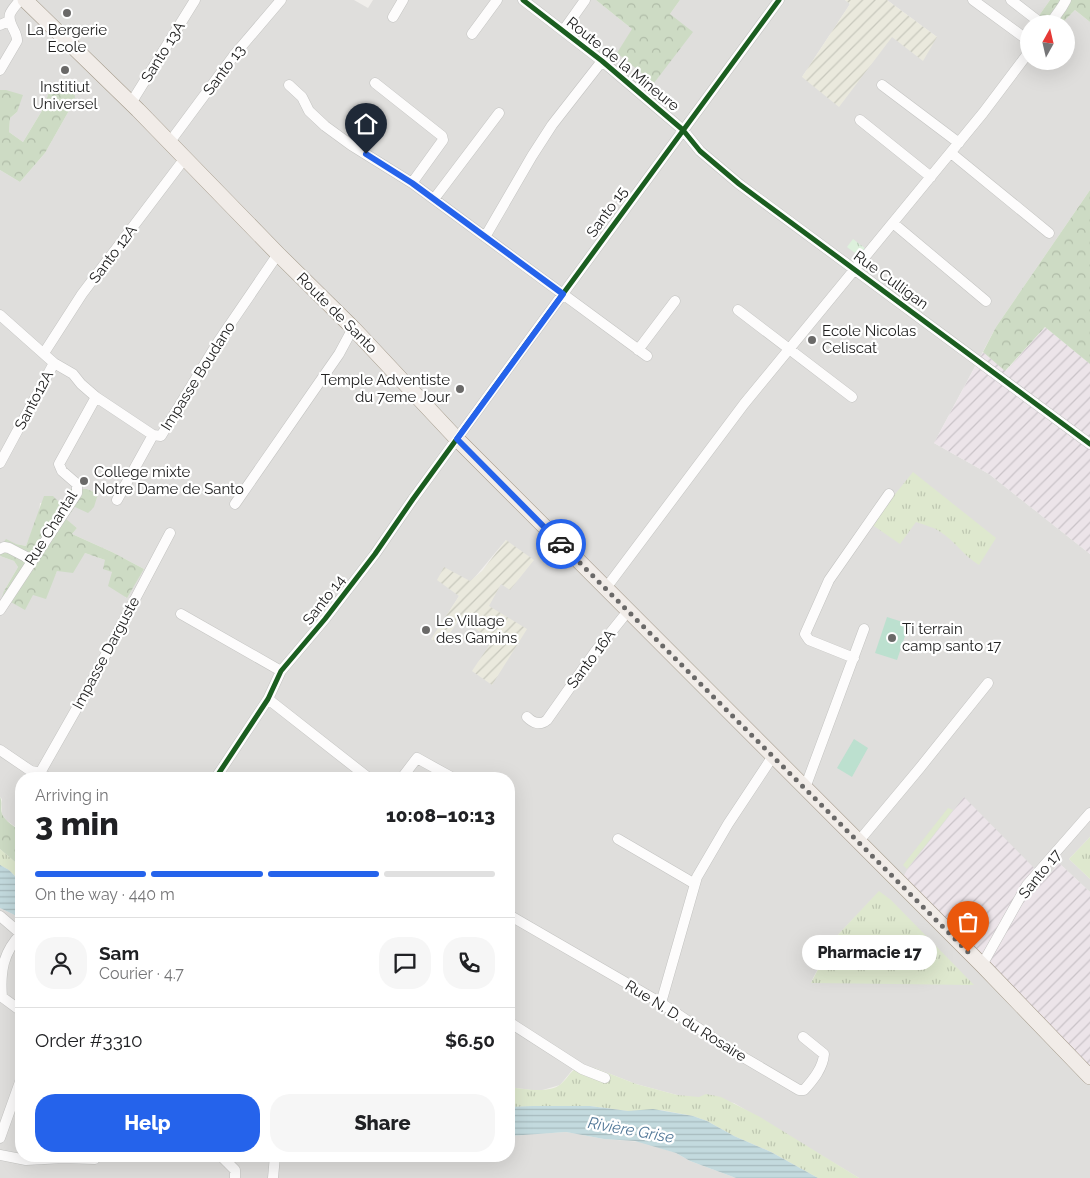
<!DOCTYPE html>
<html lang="en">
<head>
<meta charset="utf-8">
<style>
	body { margin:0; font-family:Raleway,sans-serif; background:#f6f6f6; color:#202124; height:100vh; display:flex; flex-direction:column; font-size:19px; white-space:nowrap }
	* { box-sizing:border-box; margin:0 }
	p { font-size:16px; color:#757577 }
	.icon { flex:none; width:28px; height:28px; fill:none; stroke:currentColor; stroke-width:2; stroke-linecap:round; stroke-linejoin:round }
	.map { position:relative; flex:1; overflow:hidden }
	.details { position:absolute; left:15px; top:772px; width:500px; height:390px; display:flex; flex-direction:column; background:#fff; border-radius:20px; box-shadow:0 5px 20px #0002 }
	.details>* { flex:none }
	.needle { width:32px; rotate:8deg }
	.controls { position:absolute; left:1020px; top:15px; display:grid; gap:10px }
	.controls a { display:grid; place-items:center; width:55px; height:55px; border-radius:50%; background:#fff; box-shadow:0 5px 20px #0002; font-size:25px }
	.pin { position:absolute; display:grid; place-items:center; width:42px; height:42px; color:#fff; margin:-51px -21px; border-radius:50% 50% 50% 0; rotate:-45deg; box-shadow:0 0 5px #0007 }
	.pin .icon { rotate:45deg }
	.courier { position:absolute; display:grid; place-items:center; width:50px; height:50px; margin:-25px; border:4px solid #2563eb; border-radius:50%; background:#fff; color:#222; box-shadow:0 1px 6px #0007 }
	.bubble { position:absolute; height:35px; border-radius:18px; background:#fff; box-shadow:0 5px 20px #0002; font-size:16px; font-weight:800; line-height:35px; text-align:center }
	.headline em { font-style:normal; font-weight:800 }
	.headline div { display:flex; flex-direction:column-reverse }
	.headline { display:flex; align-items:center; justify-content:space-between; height:85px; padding:0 20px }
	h1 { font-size:32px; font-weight:800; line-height:38px }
	.bar { display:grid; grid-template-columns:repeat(4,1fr); gap:8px 5px; align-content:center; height:60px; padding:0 20px }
	.bar i { height:6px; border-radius:4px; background:#e0e0e0 }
	.bar .active { background:#2563eb }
	.bar p { grid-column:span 4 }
	.line { display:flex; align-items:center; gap:12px; padding:0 20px; border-top:1px solid #e0e0e0 }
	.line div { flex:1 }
	.round { display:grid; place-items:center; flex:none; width:52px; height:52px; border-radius:20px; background:#f6f6f6 }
	.primary-button { display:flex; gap:10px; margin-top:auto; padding:10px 20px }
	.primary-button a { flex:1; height:58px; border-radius:20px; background:#2563eb; color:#fff; font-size:20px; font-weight:800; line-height:58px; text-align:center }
	.primary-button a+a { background:#f6f6f6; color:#202124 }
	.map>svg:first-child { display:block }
	.residential { fill:#dfdedc; fill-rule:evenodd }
	.industrial { fill:url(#industrial-furrows) }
	.farmland { fill:url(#farmland-furrows) }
	.grass { fill:url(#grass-tufts) }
	.forest { fill:url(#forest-crowns) }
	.park { fill:url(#park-tufts) }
	.garden { fill:#dee8ce }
	.pitch { fill:#bce0cf }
	.water { fill:url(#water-rules) }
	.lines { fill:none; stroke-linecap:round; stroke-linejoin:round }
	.minor-casing { stroke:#c3c3c1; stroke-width:11 }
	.primary-casing { stroke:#a49a8a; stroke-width:16 }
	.minor { stroke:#fdfcfc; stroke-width:10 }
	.primary { stroke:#f1ece8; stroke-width:15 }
	.cycleway-casing { stroke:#fff; stroke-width:8 }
	.cycleway { stroke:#1b5e20; stroke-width:5 }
	.done { stroke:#6a6968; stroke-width:5; stroke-dasharray:0 9 }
	.route { stroke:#2563eb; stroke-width:6 }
	.poi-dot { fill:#6a6968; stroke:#fff; stroke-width:2 }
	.labels { text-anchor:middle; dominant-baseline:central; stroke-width:4.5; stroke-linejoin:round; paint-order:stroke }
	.poi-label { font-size:15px; fill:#222; stroke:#fff; text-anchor:start }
	.street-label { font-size:15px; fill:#222; stroke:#fff }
	.water-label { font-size:16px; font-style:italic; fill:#527898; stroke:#fff }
</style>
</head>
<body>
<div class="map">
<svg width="1090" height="1178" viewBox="0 0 1090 1178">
	<defs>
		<pattern id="industrial-furrows" width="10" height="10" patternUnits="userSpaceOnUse" patternTransform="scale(1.25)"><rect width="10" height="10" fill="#ece4e9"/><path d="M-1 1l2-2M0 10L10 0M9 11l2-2" fill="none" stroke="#cac3c8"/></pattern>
		<pattern id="farmland-furrows" width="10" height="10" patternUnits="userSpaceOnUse" patternTransform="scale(1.25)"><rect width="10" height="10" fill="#eae9dd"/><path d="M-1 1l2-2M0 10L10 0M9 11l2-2" fill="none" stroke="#c8c8bd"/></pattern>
		<pattern id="grass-tufts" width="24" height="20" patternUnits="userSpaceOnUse" patternTransform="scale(1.25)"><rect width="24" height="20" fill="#dee8ce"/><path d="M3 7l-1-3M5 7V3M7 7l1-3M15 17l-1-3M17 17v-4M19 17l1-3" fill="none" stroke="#bec7b1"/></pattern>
		<pattern id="forest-crowns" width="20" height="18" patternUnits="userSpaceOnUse" patternTransform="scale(1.25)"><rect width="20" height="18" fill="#cddbc4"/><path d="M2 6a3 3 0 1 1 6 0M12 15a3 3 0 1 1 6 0" fill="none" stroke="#b0bca8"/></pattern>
		<pattern id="park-tufts" width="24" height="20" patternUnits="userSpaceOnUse" patternTransform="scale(1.25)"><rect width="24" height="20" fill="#ddf1dc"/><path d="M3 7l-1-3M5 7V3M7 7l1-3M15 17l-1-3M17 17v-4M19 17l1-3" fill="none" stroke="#bdcebc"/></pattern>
		<pattern id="water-rules" width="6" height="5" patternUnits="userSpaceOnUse" patternTransform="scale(1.25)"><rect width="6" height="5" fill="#c3dade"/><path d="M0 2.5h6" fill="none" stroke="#a7bbbe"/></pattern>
	</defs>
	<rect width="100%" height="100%" fill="#f0eeeb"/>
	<path class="residential" d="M0 0H354L368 8 373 0H596L632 29 670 14 680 0H845L850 4 802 77 892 36 937 37 887 0H1050L1033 24H1029V61H1066V24H1061L1075 10 1090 22V190L996 327 934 443 989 474 1090 554V837L1069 859 1090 879V892L1059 863 1044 881 1037 871 1090 1073V1178H859L734 1103 677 1095 636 1084 595 1068H574L560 1085 539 1091 509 1087V779H21V831L6 820 2 814V799L0 797V556L14 561 18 567 4 591 33 595 51 584 57 571 85 553 105 560 126 598 144 569 112 552 72 534 77 528 65 519 75 507 98 494 87 489 65 500 40 503 39 513 26 546 16 544 0 553V170L20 182 45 153 75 100V95L49 92 43 109 23 142 9 132 10 118 17 112 6 90H0ZM506 540 501 584 488 606 519 645 493 641 475 628 458 621 441 646 432 639 459 596ZM879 892 811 982 833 940Z
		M0 908 21 918V1156H509V1136L566 1132 604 1139 642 1142 676 1153 690 1161 736 1178H0Z"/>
	<path class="industrial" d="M1045 327 1090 364V554L989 474 934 443 983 352 1006 371Z
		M964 797 1037 871 1044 881 1059 863 1090 892V1073L902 879 907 870Z"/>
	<path class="farmland" d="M845 0H887L937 37 923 61 892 37 839 107 802 77 850 4Z
		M506 540 534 560 510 590 501 584 489 606 527 629 492 685 472 671 492 641 475 628 458 621 441 646 431 639 459 596 437 580 444 567 470 581 482 571Z"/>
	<path class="grass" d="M913 472 996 538 979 565C964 556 954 540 939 531 933 527 924 525 916 522L900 544 871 524Z
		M1090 837V879L1069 859Z
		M0 849 21 867V882L9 870 0 865Z
		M879 891 891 900 974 985 811 983 833 940Z
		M581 1066 595 1068 636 1084 677 1095 699 1097 706 1094 721 1097 760 1117 859 1178H818L771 1152 734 1136 707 1121 693 1116 661 1110 628 1111 590 1106 509 1107 510 1087C524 1089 549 1094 561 1084 569 1077 571 1069 581 1066Z"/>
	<path class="forest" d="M596 0H680L670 14 693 32 654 83 617 53 632 29Z
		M1050 0H1090V22L1075 10 1061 24H1033Z
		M59 89 75 95V100L45 153 20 182 0 170V90H6L23 95 17 112 10 118 9 132 23 142 43 109 49 92Z
		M1090 190V364L1045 327 1005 371 983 352 996 327Z
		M71 489H87L98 494 94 507 88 513 75 507 66 519 77 528 72 534 112 552 144 569 127 598 108 586 112 572 103 569 105 560 85 553 73 573 57 571 46 599 33 595 25 610 2 597 4 591 18 567 14 561 0 556 3 543 6 539 16 544 26 546 44 496H53L58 501 65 500Z
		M0 797C3 803 0 808 2 814 5 821 15 827 21 831V867L0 849Z"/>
	<path class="park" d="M853 239 866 249 859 256 847 247Z"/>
	<path class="garden" d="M948 808 953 810 907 869 903 865Z"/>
	<path class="pitch" d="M887 617 909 624 897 660 875 653Z
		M854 739 868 748 852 777 837 768Z"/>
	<path class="water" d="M0 865 9 870 21 882V918L0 908Z
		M533 1106H590L628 1111 653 1109 693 1116 707 1121 734 1136 771 1152 818 1178H736L690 1161 676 1153 635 1141 604 1139 566 1132 509 1136V1107Z"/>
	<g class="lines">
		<g class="minor-casing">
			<path id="minor" d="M523 0 602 61 683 130 700 151 739 184 1090 444
				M973 0 1029 41
				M1011 0 1042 24
				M393 17 403 0
				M1050 24 1062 7 1066 0
				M0 25 9 21
				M563 31 585 0
				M472 34 497 0
				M0 70 17 41C18 32 7 24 10 14 12 9 17 4 20 0
				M375 83 442 136 443 140 412 183
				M289 85 302 97 309 111 325 126 351 145 412 183 647 356
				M882 85 959 143
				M131 103 195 0
				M860 120 931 177
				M169 143 235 54 281 0
				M951 153 1049 233
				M434 199 499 113
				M893 223 986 301
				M485 237 532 156 552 125 602 61
				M738 310 852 397
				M0 315 54 363 73 374 81 384 96 397 153 435 161 436 218 342 278 254
				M638 350 675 301
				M44 353 82 294 185 158
				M0 463 54 363
				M117 500 153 435
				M235 504 339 354 353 328
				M0 549 4 547 9 548 32 560
				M606 588 744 404 983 113 1029 52
				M0 610 77 493V484L62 471 59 464 96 397
				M181 614 281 671
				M854 658 809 640 805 634 829 580 889 494
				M268 699 370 779
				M527 717C533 723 540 726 547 720L595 652 628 611
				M0 750 31 771 40 773 50 779
				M40 773 86 692 170 533
				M215 779 268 699 281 671 325 619 375 554 413 499 529 340 779 0
				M401 779 417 758 455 779
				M805 788 864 629
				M618 839 695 884
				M858 842 919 769 988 683
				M509 915 661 1003 731 1050 799 1090H804C813 1080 823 1068 824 1054L803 1037
				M0 916 21 934
				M21 934C3 952 0 972 2 997L21 1011
				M982 965 1027 885 1090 813
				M661 1003 697 877 728 824 773 756
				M509 1022 582 1069 605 1078
				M0 1138 21 1079
				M0 1155 26 1160 63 1158 95 1159 97 1156
				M221 1156 235 1170V1178
				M273 1178 275 1156"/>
		</g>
		<g class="primary-casing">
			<path id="primary" d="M25 0 138 110 278 254 353 328 457 439 982 965 1090 1077"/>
		</g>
		<use href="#minor" class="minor"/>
		<use href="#primary" class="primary"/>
		<g class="cycleway-casing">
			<path id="cycleway" d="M523 0 602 61 683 130 700 151 739 184 1090 444
				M215 779 268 699 281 671 325 619 375 554 413 499 529 340 779 0"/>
		</g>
		<use href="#cycleway" class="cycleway"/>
	</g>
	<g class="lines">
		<path class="done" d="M561 544 968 952"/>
		<path class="route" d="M366 154 412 183 563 294 457 439 561 544"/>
	</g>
	<g class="poi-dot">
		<circle cx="67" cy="13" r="5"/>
		<circle cx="65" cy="70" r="5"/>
		<circle cx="812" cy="340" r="5"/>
		<circle cx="460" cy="389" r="5"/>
		<circle cx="84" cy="481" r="5"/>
		<circle cx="426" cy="630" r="5"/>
		<circle cx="892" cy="638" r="5"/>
	</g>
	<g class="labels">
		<g class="poi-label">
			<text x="67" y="30" text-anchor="middle">La Bergerie<tspan x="67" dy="17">Ecole</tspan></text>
			<text x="65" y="87" text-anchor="middle">Institiut<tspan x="65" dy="17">Universel</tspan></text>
			<text x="822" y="331">Ecole Nicolas<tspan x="822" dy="17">Celiscat</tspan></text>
			<text x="450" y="380" text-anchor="end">Temple Adventiste<tspan x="450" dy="17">du 7eme Jour</tspan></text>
			<text x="94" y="472">College mixte<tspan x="94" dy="17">Notre Dame de Santo</tspan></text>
			<text x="436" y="621">Le Village<tspan x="436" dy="17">des Gamins</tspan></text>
			<text x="902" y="629">Ti terrain<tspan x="902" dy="17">camp santo 17</tspan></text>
		</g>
		<g class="street-label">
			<text transform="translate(163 52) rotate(-58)">Santo 13A</text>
			<text transform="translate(623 64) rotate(39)">Route de la Mineure</text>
			<text transform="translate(224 70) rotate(-53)">Santo 13</text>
			<text transform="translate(607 212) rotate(-54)">Santo 15</text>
			<text transform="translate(113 254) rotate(-53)">Santo 12A</text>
			<text transform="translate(891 280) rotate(36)">Rue Culligan</text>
			<text transform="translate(337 313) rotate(45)">Route de Santo</text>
			<text transform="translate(198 376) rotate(-58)">Impasse Boudano</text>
			<text transform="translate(34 400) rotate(-62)">Santo12A</text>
			<text transform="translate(51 528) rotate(-58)">Rue Chantal</text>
			<text transform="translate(324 600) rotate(-52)">Santo 14</text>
			<text transform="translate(106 653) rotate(-62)">Impasse Darguste</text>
			<text transform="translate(591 659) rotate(-53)">Santo 16A</text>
			<text transform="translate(1040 874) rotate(-51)">Santo 17</text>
			<text transform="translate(686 1021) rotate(32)">Rue N. D. du Rosaire</text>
		</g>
		<g class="water-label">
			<text transform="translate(631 1130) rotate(10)">Rivière Grise</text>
		</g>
	</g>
</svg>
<div class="controls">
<a><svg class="needle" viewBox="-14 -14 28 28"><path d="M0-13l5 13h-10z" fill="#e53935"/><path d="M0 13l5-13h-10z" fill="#757577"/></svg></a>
</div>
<div class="pin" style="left:968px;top:952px;background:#ea580c"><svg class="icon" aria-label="bag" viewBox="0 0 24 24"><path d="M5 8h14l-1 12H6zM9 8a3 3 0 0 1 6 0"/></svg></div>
<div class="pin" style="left:366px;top:154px;background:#1f2937"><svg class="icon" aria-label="home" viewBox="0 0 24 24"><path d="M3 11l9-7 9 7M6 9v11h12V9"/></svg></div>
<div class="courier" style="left:561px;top:544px"><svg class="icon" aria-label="car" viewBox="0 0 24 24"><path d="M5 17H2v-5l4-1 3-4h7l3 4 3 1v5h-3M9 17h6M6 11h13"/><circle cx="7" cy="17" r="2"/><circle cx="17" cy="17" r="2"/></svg></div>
<div class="bubble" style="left:802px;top:935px;width:135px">Pharmacie 17</div>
<section class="details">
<div class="headline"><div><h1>3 min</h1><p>Arriving in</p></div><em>10:08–10:13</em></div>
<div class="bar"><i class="active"></i><i class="active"></i><i class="active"></i><i></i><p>On the way · 440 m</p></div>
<div class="line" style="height:90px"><a class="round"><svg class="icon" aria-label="person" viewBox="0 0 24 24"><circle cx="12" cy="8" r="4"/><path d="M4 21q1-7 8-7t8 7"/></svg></a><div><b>Sam</b><p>Courier · 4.7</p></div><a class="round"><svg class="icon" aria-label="chat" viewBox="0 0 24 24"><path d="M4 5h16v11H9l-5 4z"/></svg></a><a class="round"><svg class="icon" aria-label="phone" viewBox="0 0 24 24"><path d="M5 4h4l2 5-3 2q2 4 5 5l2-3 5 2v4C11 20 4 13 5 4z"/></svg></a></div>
<div class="line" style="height:65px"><div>Order #3310</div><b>$6.50</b></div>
<div class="primary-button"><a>Help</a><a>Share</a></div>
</section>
</div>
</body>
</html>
